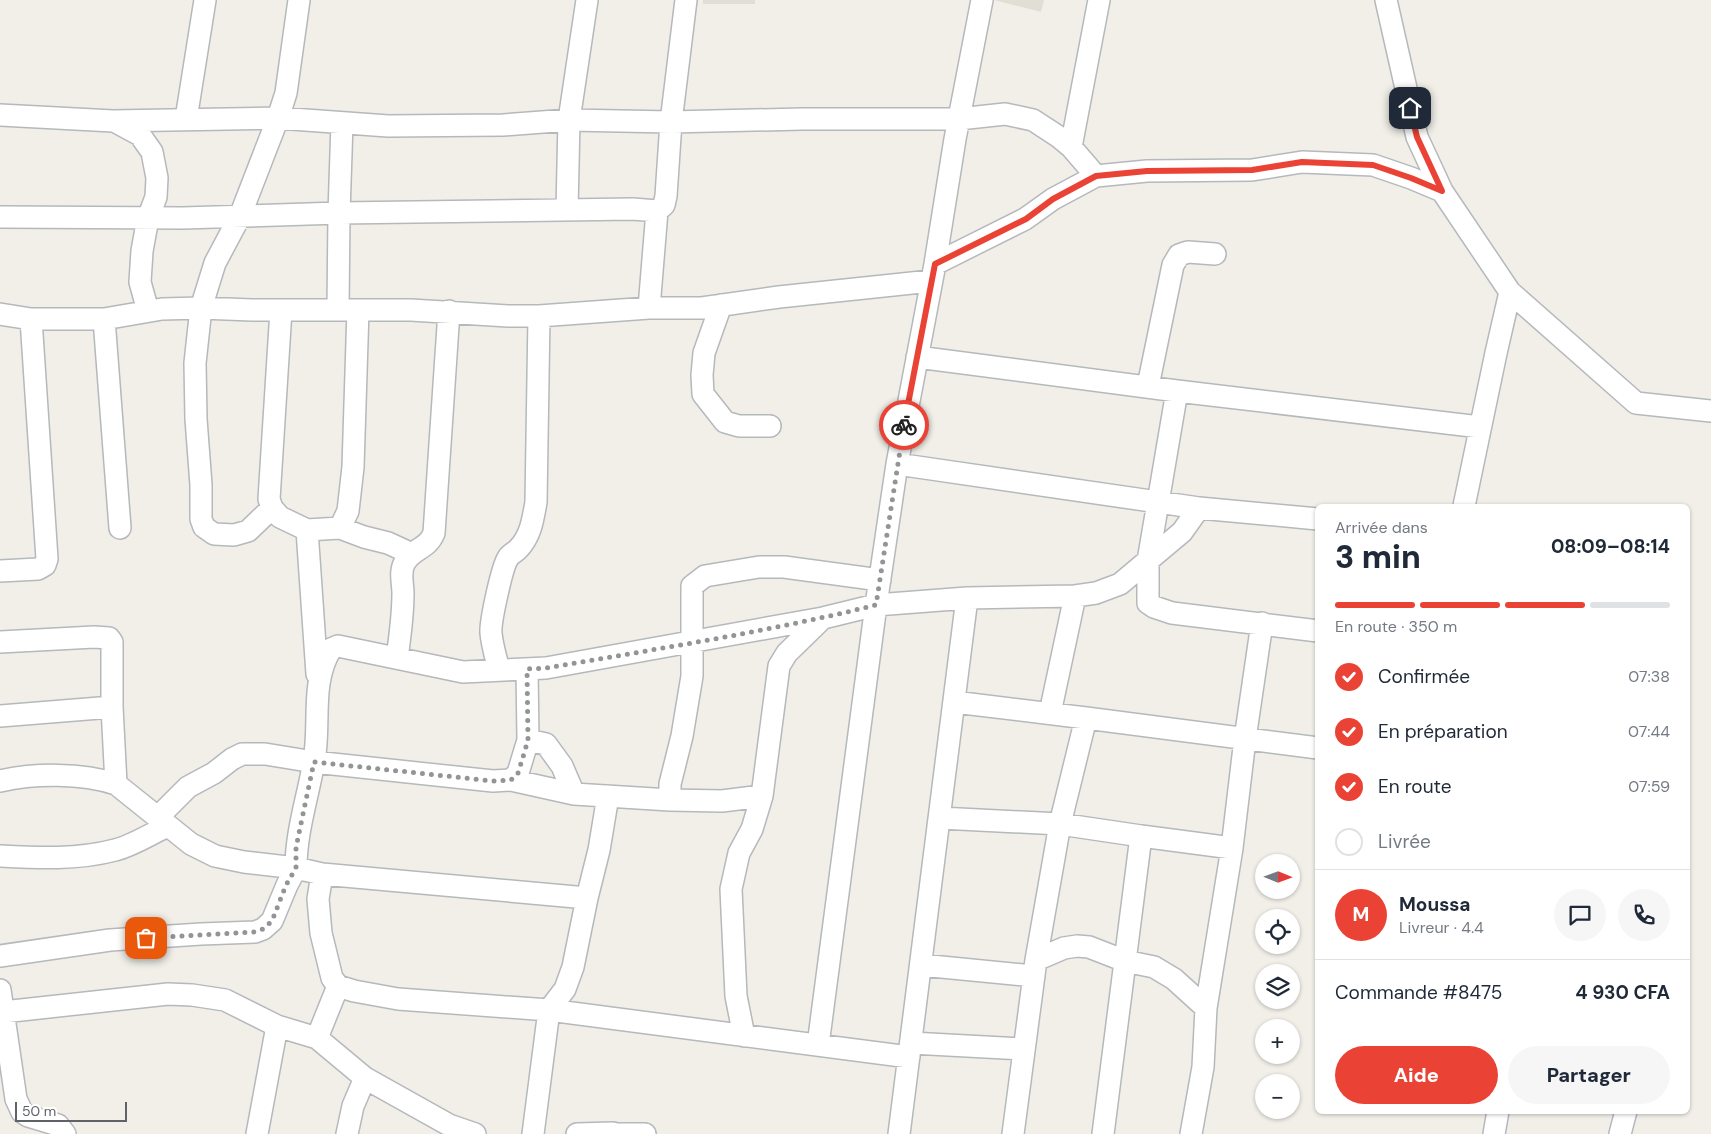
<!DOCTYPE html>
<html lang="fr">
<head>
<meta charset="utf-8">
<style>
	body { margin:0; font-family:"DM Sans",sans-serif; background:#f6f6f7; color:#1f2937; height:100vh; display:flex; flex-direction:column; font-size:19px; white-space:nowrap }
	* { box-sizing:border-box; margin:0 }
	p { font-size:16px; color:#747a83 }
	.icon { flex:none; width:28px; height:28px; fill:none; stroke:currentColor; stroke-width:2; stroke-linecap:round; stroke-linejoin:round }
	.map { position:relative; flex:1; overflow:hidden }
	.sheet { position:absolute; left:1315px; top:504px; width:375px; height:610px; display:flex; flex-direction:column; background:#fff; border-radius:8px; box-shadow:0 1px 4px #0004 }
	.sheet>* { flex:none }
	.needle { width:32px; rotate:91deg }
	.tools { position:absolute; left:1255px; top:854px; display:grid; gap:10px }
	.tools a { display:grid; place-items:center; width:45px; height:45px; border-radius:50%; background:#fff; box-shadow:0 1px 4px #0004; font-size:25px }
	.scale { position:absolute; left:15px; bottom:12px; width:112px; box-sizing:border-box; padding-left:5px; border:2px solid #5f6368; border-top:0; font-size:14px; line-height:18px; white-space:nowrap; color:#5f6368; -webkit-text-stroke:4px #fff; paint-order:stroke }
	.pin { position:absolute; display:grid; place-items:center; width:42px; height:42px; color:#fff; margin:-21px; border-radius:10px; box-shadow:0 2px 8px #0006 }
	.courier { position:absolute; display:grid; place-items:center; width:50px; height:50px; margin:-25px; border:4px solid #ea4335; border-radius:50%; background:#fff; color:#222; box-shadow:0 1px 6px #0007 }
	.overview em { font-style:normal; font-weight:800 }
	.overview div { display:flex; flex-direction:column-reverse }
	.overview { display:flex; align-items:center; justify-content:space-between; height:85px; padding:0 20px }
	h1 { font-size:32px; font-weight:800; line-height:38px }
	.bar { display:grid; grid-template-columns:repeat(4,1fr); gap:8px 5px; align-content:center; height:60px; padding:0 20px }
	.bar i { height:6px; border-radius:4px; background:#e0e1e3 }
	.bar .current { background:#ea4335 }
	.bar p { grid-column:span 4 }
	.line { display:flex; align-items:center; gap:12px; padding:0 20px; border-top:1px solid #e0e1e3 }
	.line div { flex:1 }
	.round { display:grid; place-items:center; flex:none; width:52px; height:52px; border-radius:26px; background:#f6f6f7 }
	ol { padding:0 20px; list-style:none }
	li { display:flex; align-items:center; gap:15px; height:55px }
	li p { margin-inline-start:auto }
	li .icon { padding:5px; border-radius:50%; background:#ea4335; color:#fff; stroke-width:4 }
	li:last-child { color:#747a83 }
	li i { width:28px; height:28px; border:2px solid #e0e1e3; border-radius:50% }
	.action { display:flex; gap:10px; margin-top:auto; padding:10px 20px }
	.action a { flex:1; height:58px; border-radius:30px; background:#ea4335; color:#fff; font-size:20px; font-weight:800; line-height:58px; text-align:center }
	.action a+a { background:#f6f6f7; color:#1f2937 }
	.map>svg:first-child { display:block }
	.education { fill:#e1ded6 }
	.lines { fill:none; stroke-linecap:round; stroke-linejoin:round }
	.minor-casing { stroke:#b5b8bc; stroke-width:24 }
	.minor { stroke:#fff; stroke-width:21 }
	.done { stroke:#929495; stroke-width:5; stroke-dasharray:0 9 }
	.route { stroke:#ea4335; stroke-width:6 }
</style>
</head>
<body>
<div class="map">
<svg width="1711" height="1134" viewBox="0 0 1711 1134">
	<rect width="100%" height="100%" fill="#f1efe8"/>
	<path class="education" d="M703 0H755V4H703Z
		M994 0H1044L1041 12Z"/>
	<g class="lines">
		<g class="minor-casing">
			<path id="minor" d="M1386 0 1417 137 1442 191 1510 292 1636 403 1711 411
				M0 115 113 121 278 118 388 126 503 125 569 120 671 122 802 119H959L1005 114 1033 120 1059 137 1071 147 1096 176
				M186 119 205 0
				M116 122 140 135 152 152 157 178 156 197 148 218 142 251 140 282 148 311
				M1071 147 1099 0
				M567 210 569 120 587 0
				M0 217 183 218 339 213 633 209 657 211 664 205 666 196 671 122 686 0
				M935 264 955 139 982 0
				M721 305 704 353 702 375 703 394 725 422 739 426H770
				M649 308 657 211
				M281 310 269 499 272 508 280 517 307 530 340 528 348 511 353 467 358 310
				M338 310 339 213 342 123
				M0 314 31 319H104L162 309 201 308 252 310H411L508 316H539L649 308H702L779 297 931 281
				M104 319 120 528
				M917 357 1177 391 1480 427
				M1148 386 1173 265 1179 255 1188 252 1215 254
				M1177 391 1148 561V603L1154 607 1172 613 1318 631
				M897 464 1199 508
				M1464 506 1496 353 1510 292
				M272 508 248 531 234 535 214 534 204 527 201 519V485L196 419 195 363 201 308 215 263 240 216 278 118 286 93 299 0
				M340 528 364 537 388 543 412 554
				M307 530 317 674
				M0 571 38 569 45 565 47 559 31 319
				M967 598 876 605 897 464 935 264 1025 219 1053 199 1096 176 1147 171 1252 170 1302 162 1373 165 1411 178 1442 191
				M0 642 94 637 109 638 112 642V707L116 784
				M397 658C400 637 403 615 403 593 403 583 399 572 405 562 413 548 427 550 434 533L449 311
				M527 669 528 740 546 744 562 766 574 794
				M499 670C496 658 492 645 491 633 490 622 502 567 508 558 510 554 516 552 519 548 531 535 533 519 536 502L539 316
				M954 702 1086 718
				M1050 713 1075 596
				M0 716 112 707
				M511 780 574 794 670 800
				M0 781C36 773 81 773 116 784L191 844 215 856 244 862 296 868C296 831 308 797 314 761 321 723 310 683 331 649L338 646 463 672 546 668 823 618 876 605 818 1045
				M762 796 722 801 670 800V784L682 736 692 676V586L705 576 759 567H784L880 580
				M158 817 188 787 214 773 232 759 242 754H265L314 762 493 781 511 780 518 773 528 740
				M940 818 1060 824 1141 836 1103 1134
				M1141 836 1232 848
				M0 856C39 858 77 860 115 850 132 846 152 833 168 826
				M322 874 587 898
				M0 956 110 940 201 934 255 932 263 929 272 921 287 885 296 868 322 874 318 899 321 933 332 978 338 986 354 991 398 999 549 1010 565 989 573 967 587 898 599 850 608 796
				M1036 960 1064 948 1077 946 1089 947 1125 961 1154 967 1174 979 1206 1008 1203 1067 1191 1134
				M921 965 1034 976
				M0 990 16 1099 22 1112 28 1116 58 1125 65 1134
				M1206 1008 1232 848 1245 739 1262 623
				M3 1012 168 994 192 995 225 1000 277 1026 317 1038 365 1078 449 1125 475 1134
				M744 1036 736 996 731 889 739 853 752 829 762 796 779 666 787 653 823 618
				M317 1038 338 986
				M911 1043 1024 1049
				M257 1134 277 1026
				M347 1134 353 1106 365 1078
				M533 1134 549 1010 909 1057
				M577 1134 613 1133
				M613 1134H645
				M899 1134 967 598 1075 596 1096 593 1120 584 1182 532 1199 508 1318 519
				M1013 1134 1036 960 1060 824 1086 718 1318 748
				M1494 1134 1498 1111
				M1620 1134 1626 1111"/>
		</g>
		<use href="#minor" class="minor"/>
	</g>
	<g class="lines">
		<path class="done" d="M146 938 255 932 263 929 272 921 286 885 296 868V848L299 833 314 762 493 781 511 780 518 773 523 757 528 740 527 669 546 668C656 649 767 632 876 605L904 425"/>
		<path class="route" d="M904 425 935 264 1026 219 1053 199 1096 176 1147 171 1252 170 1302 162 1373 165 1411 178 1442 191 1417 137 1410 108"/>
	</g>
</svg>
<div class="tools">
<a><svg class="needle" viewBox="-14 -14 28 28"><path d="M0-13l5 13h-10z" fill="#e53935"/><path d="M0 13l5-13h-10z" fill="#747a83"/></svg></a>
<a><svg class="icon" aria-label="locate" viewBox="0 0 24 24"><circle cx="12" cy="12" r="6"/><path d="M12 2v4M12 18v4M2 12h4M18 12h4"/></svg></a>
<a><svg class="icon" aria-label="layers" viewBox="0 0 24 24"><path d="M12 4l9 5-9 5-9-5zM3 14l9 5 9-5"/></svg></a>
<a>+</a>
<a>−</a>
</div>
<div class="scale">50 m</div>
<div class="pin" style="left:146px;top:938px;background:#ea580c"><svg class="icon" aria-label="bag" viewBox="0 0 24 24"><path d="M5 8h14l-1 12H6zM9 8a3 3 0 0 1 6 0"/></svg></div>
<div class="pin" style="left:1410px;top:108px;background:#1f2937"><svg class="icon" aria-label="home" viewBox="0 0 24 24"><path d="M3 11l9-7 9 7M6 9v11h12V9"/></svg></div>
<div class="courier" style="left:904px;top:425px"><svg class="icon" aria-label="bike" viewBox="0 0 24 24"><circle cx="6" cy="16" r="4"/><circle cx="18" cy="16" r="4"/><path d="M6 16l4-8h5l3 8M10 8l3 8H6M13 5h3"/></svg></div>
<section class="sheet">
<div class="overview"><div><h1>3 min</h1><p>Arrivée dans</p></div><em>08:09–08:14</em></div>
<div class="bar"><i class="current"></i><i class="current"></i><i class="current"></i><i></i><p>En route · 350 m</p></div>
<ol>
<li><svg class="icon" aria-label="check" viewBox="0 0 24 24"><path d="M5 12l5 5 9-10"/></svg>Confirmée<p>07:38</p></li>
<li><svg class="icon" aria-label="check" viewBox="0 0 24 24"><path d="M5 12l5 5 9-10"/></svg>En préparation<p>07:44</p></li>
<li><svg class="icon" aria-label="check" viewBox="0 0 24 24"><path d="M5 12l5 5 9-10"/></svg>En route<p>07:59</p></li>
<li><i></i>Livrée</li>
</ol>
<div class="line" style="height:90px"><b class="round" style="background:#ea4335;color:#fff">M</b><div><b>Moussa</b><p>Livreur · 4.4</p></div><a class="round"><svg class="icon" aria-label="chat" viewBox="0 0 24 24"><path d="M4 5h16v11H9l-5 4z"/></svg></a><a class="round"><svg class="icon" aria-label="phone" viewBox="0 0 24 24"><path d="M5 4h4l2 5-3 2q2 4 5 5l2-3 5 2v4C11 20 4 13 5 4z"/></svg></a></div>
<div class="line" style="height:65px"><div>Commande #8475</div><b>4 930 CFA</b></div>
<div class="action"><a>Aide</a><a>Partager</a></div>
</section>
</div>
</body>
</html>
